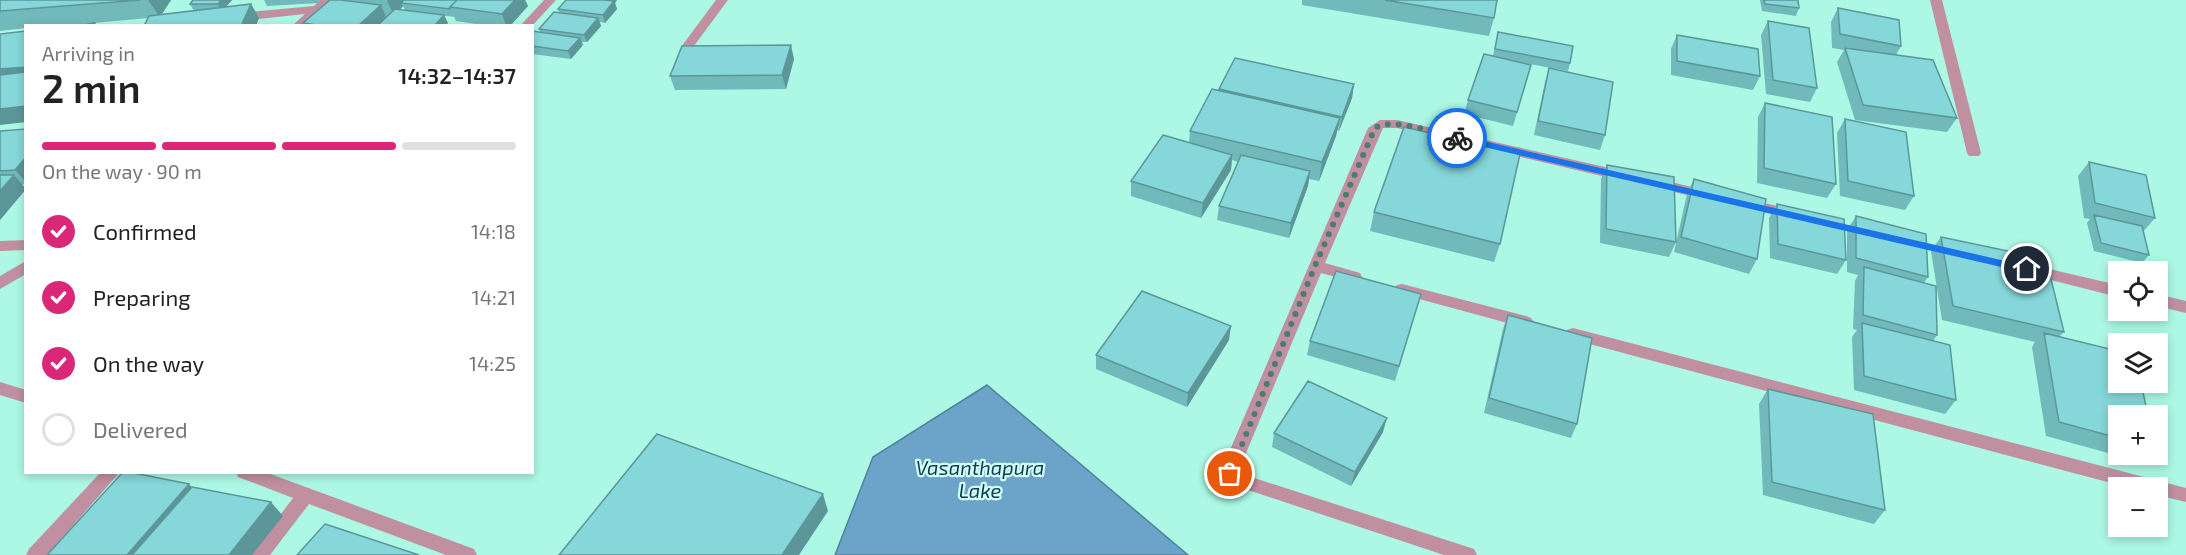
<!DOCTYPE html>
<html lang="en">
<head>
<meta charset="utf-8">
<style>
	body { margin:0; font-family:"Exo 2",sans-serif; background:#f6f6f6; color:#222; height:100vh; display:flex; flex-direction:column; font-size:22px; white-space:nowrap }
	* { box-sizing:border-box; margin:0 }
	p { font-size:20px; color:#767676 }
	.icon { flex:none; width:33px; height:33px; fill:none; stroke:currentColor; stroke-width:2; stroke-linecap:round; stroke-linejoin:round }
	.map { position:relative; flex:1; overflow:hidden }
	.panel { position:absolute; left:24px; top:24px; width:510px; height:450px; display:flex; flex-direction:column; background:#fff; border-radius:0px; box-shadow:0 3px 9px #0003 }
	.panel>* { flex:none }
	.tools { position:absolute; left:2108px; top:261px; display:grid; gap:12px }
	.tools a { display:grid; place-items:center; width:60px; height:60px; border-radius:0px; background:#fff; box-shadow:0 3px 9px #0003; font-size:30px }
	.pin { position:absolute; display:grid; place-items:center; width:51px; height:51px; color:#fff; margin:-26px; border:3px solid #fff; border-radius:50%; box-shadow:0 2px 6px #0007 }
	.courier { position:absolute; display:grid; place-items:center; width:60px; height:60px; margin:-30px; border:4px solid #1a73e8; border-radius:50%; background:#fff; color:#222; box-shadow:0 2px 8px #0007 }
	.headline em { font-style:normal; font-weight:600 }
	.headline div { display:flex; flex-direction:column-reverse }
	.headline { display:flex; align-items:center; justify-content:space-between; height:102px; padding:0 18px }
	h1 { font-size:39px; font-weight:600; line-height:45px }
	.bar { display:grid; grid-template-columns:repeat(4,1fr); gap:9px 6px; align-content:center; height:72px; padding:0 18px }
	.bar i { height:8px; border-radius:4px; background:#e0e0e0 }
	.bar .active { background:#db2777 }
	.bar p { grid-column:span 4 }
	ol { padding:0 18px; list-style:none }
	li { display:flex; align-items:center; gap:18px; height:66px }
	li p { margin-inline-start:auto }
	li .icon { padding:6px; border-radius:50%; background:#db2777; color:#fff; stroke-width:4 }
	li:last-child { color:#767676 }
	li i { width:33px; height:33px; border:3px solid #e0e0e0; border-radius:50% }
	.map>svg:first-child { display:block }
	.water { fill:#6ba4c8; stroke:#52839a; stroke-width:1.5 }
	.lines { fill:none; stroke-linecap:round; stroke-linejoin:round }
	.minor { fill:#c190a0; fill-rule:evenodd }
	.wall { fill:#72b9bb }
	.shaded-wall { fill:#5d9698 }
	.building { fill:#85d7d9; stroke:#5d9698; stroke-width:1.5 }
	.route { fill:#1a73e8 }
	.done { stroke:#4c7b6f; stroke-width:6; stroke-dasharray:0 10.8 }
	.labels { text-anchor:middle; dominant-baseline:central; stroke-width:4.5; stroke-linejoin:round; paint-order:stroke }
	.water-label { font-size:20px; font-style:italic; fill:#0c3c55; stroke:#d3fef3 }
</style>
</head>
<body>
<div class="map">
<svg width="2186" height="555" viewBox="0 0 2186 555">
	<rect width="100%" height="100%" fill="#acf8e5"/>
	<path class="water" d="M987 385 1188 555H835L873 457Z"/>
	<g class="lines">
		<path class="minor" d="M320 0H333L306 26H292L305 14 239 21 233 17 239 13 314 6Z
			M544 0H556L532 26H520Z
			M716 0H728L691 50H683L681 47Z
			M1930 0H1942L1981 153 1979 156H1969L1967 153Z
			M26 36V44L0 47V39Z
			M1380 120H1397L1623 171 1630 176 1623 181 1397 128H1383L1325 263 1360 273 1362 277 1360 281 1355 282 1321 273 1239 470 1242 474 1468 547 1474 549 1477 555H1444L1230 484 1221 471 1368 128Z
			M26 131V139L0 140V132Z
			M1655 178 1712 192 1714 195 1707 200 1650 186 1648 183 1650 180Z
			M1745 199 1792 209 1799 214 1792 219 1740 207 1738 204 1740 201Z
			M26 240V250L0 251V241Z
			M26 261V274L0 289V276Z
			M2032 265 2118 285V297L2027 274 2025 270Z
			M1402 284 1526 316 1531 318 1534 322 1531 326 1526 328 1397 293 1394 289 1397 285Z
			M2157 294 2186 301V313L2157 306Z
			M1573 328 2186 488V502L2157 495V488H2130L1567 338 1565 334 1567 330Z
			M0 382 26 390V403L0 395Z
			M101 472H120L47 555H26L29 549Z
			M236 472H265L474 549 477 555H446L309 504 270 555H250L293 498 238 477Z"/>
	</g>
	<path class="wall" d="M0 0H171L162 14 194 11 190 4 232 0 226 7 251 4 259 18H148L61 26H26V28L0 31Z
		M264 0H320L319 3 267 6Z
		M330 0H525L528 6 510 26H489L456 21 454 17 405 10 403 6 400 10 448 23 445 26H305L303 23Z
		M565 0H617L615 3 617 9 605 23 600 22 601 26 587 42H581L583 45 571 59 532 54V31L541 33 539 29 559 13 558 9 565 1Z
		M1302 0H1497L1494 18 1489 36 1302 5Z
		M1760 0H1798L1799 8 1796 16 1762 11Z
		M1838 8 1901 46 1896 55 1957 118 1947 132 1855 120 1837 62 1844 50 1832 48 1831 22Z
		M1768 21 1817 88 1810 102 1766 94 1761 35Z
		M1498 32 1570 63 1568 71 1508 60 1531 65 1513 126 1464 114 1468 100 1493 56Z
		M1677 35 1760 76 1753 90 1671 75V49Z
		M794 59 786 89 675 90 670 76Z
		M1549 68 1605 135 1600 150 1534 135 1545 82Z
		M1354 84 1352 98 1339 131 1337 130 1336 136 1319 181 1309 179 1308 186 1289 238 1217 220 1219 206 1238 162 1232 160 1231 170 1201 218 1131 196V181L1189 143 1190 131 1219 89Z
		M1765 103 1836 184 1827 198 1757 183 1758 117Z
		M1845 119 1914 196 1905 210 1840 196 1837 133Z
		M26 129V184L22 185 26 189 0 220V131Z
		M2089 162 2155 218 2143 232 2149 255 2142 263 2094 251 2087 223 2090 219 2084 218 2078 176Z
		M1607 165 1676 242 1669 257 1600 243 1601 179Z
		M1694 179 1757 259 1749 274 1674 252 1687 194Z
		M1777 204 1846 260 1837 274 1770 258 1769 218Z
		M1374 212 1500 244 1494 262 1370 231Z
		M1856 216 1928 277 1924 283 1937 335 1933 341 1956 400 1945 414 1854 390 1852 337 1857 330 1853 329 1855 281 1858 275 1847 272V230Z
		M1941 237 2064 332 2060 336 2118 416V454H2149L2141 462 2046 436 2032 347 2035 342 1942 320 1931 251Z
		M1421 294 1395 381 1307 355 1310 341Z
		M1508 315 1577 424 1571 438 1484 413 1503 329Z
		M1229 340 1187 407 1096 369V355Z
		M1768 389 1885 510 1874 524 1763 495 1759 404Z
		M1383 432 1351 486 1272 447 1274 433Z"/>
	<path class="shaded-wall" d="M148 0H171L160 17Z
		M221 0H232L222 11 218 4Z
		M388 0H410L401 3 403 6 394 15 387 1Z
		M515 0H525L528 6 510 26H506L502 14Z
		M609 0H617L615 3 617 9 605 23 603 15 611 5Z
		M251 4 259 18 256 26H241Z
		M381 5 387 19 380 26H358Z
		M444 15 448 23 445 26H434Z
		M598 18 601 26 587 42 584 35Z
		M580 38 583 45 571 59 568 51Z
		M791 45 794 59 786 89 782 75Z
		M26 67V82L0 85V69Z
		M1354 84 1352 98 1339 131 1342 117Z
		M26 106V122L0 125V109Z
		M1340 118 1336 136 1319 181 1322 162Z
		M1232 155 1231 170 1201 218 1203 203Z
		M26 157V167H24L26 169V182L15 170Z
		M1310 171 1308 186 1289 238 1291 223Z
		M14 175 26 189 0 220V191Z
		M1231 326 1229 340 1187 407 1188 393Z
		M1387 418 1383 432 1351 486 1355 472Z
		M189 484 201 498 153 555H127Z
		M823 494 828 511 799 555H782Z
		M271 502 283 516 252 555H229Z"/>
	<path class="building" d="M0 0H140L0 11Z
		M193 0H221L218 4H190Z
		M330 0H341L381 5 358 26H323L303 23Z
		M404 0H457L450 7V9L401 3Z
		M457 0H515L502 14 450 7Z
		M566 0H604L614 1 603 15 558 9Z
		M1385 0H1497L1494 18Z
		M1764 0H1798L1799 8 1765 4Z
		M251 4 241 26H144L149 16Z
		M1838 8 1899 20 1901 46 1840 34Z
		M395 9 444 15 434 26H377Z
		M554 12 598 18 584 35 539 29Z
		M1768 21 1809 28 1817 88 1773 80Z
		M95 23 94 26H75Z
		M26 31V67L0 69V34Z
		M532 31 580 38 568 51 532 46Z
		M1498 32 1573 46 1570 63 1495 49Z
		M1677 35 1758 49 1760 76 1677 61Z
		M791 45 782 75 670 76 682 46Z
		M1845 48 1933 60 1957 118 1863 105Z
		M1484 54 1531 65 1517 112 1468 100Z
		M1235 58 1354 84 1342 117 1219 89Z
		M1549 68 1613 82 1605 135 1538 121Z
		M26 72V106L0 109V75Z
		M1212 89 1340 118 1322 162 1190 131Z
		M1765 103 1832 117 1836 184 1764 168Z
		M1845 119 1906 132 1914 196 1848 181Z
		M1404 127 1520 154 1500 244 1374 212Z
		M26 129V157L15 170 0 171V131Z
		M1163 135 1232 155 1203 203 1131 181Z
		M1241 155 1310 171 1291 223 1219 206Z
		M2089 162 2146 175 2155 218 2095 203Z
		M1607 165 1674 177 1676 242 1606 229Z
		M0 175H14L0 191Z
		M1694 179 1766 199 1757 259 1681 237Z
		M1777 204 1844 219 1846 260 1778 244Z
		M2094 215 2142 226 2149 255 2101 243Z
		M1856 216 1926 234 1928 277 1856 258Z
		M1941 237 2046 259 2064 332 1953 306Z
		M1864 267 1936 286 1937 335 1863 315Z
		M1336 271 1421 294 1399 366 1310 341Z
		M1142 291 1231 326 1188 393 1096 355Z
		M1508 315 1592 338 1577 424 1489 398Z
		M1862 323 1950 345 1956 400 1864 376Z
		M2044 333 2118 351V382H2141L2148 416H2118V438L2059 422Z
		M1308 381 1387 418 1355 472 1274 433Z
		M1768 389 1873 414 1885 510 1772 482Z
		M657 434 823 494 782 555H559Z
		M123 472H129L189 484 127 555H47Z
		M192 487 271 502 229 555H132Z
		M325 524 419 555H297Z"/>
	<path class="route" d="M1457 135 2027 266 2032 269 2027 273 1454 140V136Z"/>
	<g class="lines">
		<path class="done" d="M1230 474 1315 266 1375 128C1392 117 1437 133 1457 138"/>
	</g>
	<g class="labels">
		<g class="water-label">
			<text x="980" y="467">Vasanthapura<tspan x="980" dy="23">Lake</tspan></text>
		</g>
	</g>
</svg>
<div class="tools">
<a><svg class="icon" aria-label="locate" viewBox="0 0 24 24"><circle cx="12" cy="12" r="6"/><path d="M12 2v4M12 18v4M2 12h4M18 12h4"/></svg></a>
<a><svg class="icon" aria-label="layers" viewBox="0 0 24 24"><path d="M12 4l9 5-9 5-9-5zM3 14l9 5 9-5"/></svg></a>
<a>+</a>
<a>−</a>
</div>
<div class="pin" style="left:1230px;top:474px;background:#ea580c"><svg class="icon" aria-label="bag" viewBox="0 0 24 24"><path d="M5 8h14l-1 12H6zM9 8a3 3 0 0 1 6 0"/></svg></div>
<div class="pin" style="left:2027px;top:269px;background:#1f2937"><svg class="icon" aria-label="home" viewBox="0 0 24 24"><path d="M3 11l9-7 9 7M6 9v11h12V9"/></svg></div>
<div class="courier" style="left:1457px;top:138px"><svg class="icon" aria-label="bike" viewBox="0 0 24 24"><circle cx="6" cy="16" r="4"/><circle cx="18" cy="16" r="4"/><path d="M6 16l4-8h5l3 8M10 8l3 8H6M13 5h3"/></svg></div>
<section class="panel">
<div class="headline"><div><h1>2 min</h1><p>Arriving in</p></div><em>14:32–14:37</em></div>
<div class="bar"><i class="active"></i><i class="active"></i><i class="active"></i><i></i><p>On the way · 90 m</p></div>
<ol>
<li><svg class="icon" aria-label="check" viewBox="0 0 24 24"><path d="M5 12l5 5 9-10"/></svg>Confirmed<p>14:18</p></li>
<li><svg class="icon" aria-label="check" viewBox="0 0 24 24"><path d="M5 12l5 5 9-10"/></svg>Preparing<p>14:21</p></li>
<li><svg class="icon" aria-label="check" viewBox="0 0 24 24"><path d="M5 12l5 5 9-10"/></svg>On the way<p>14:25</p></li>
<li><i></i>Delivered</li>
</ol>
</section>
</div>
</body>
</html>
